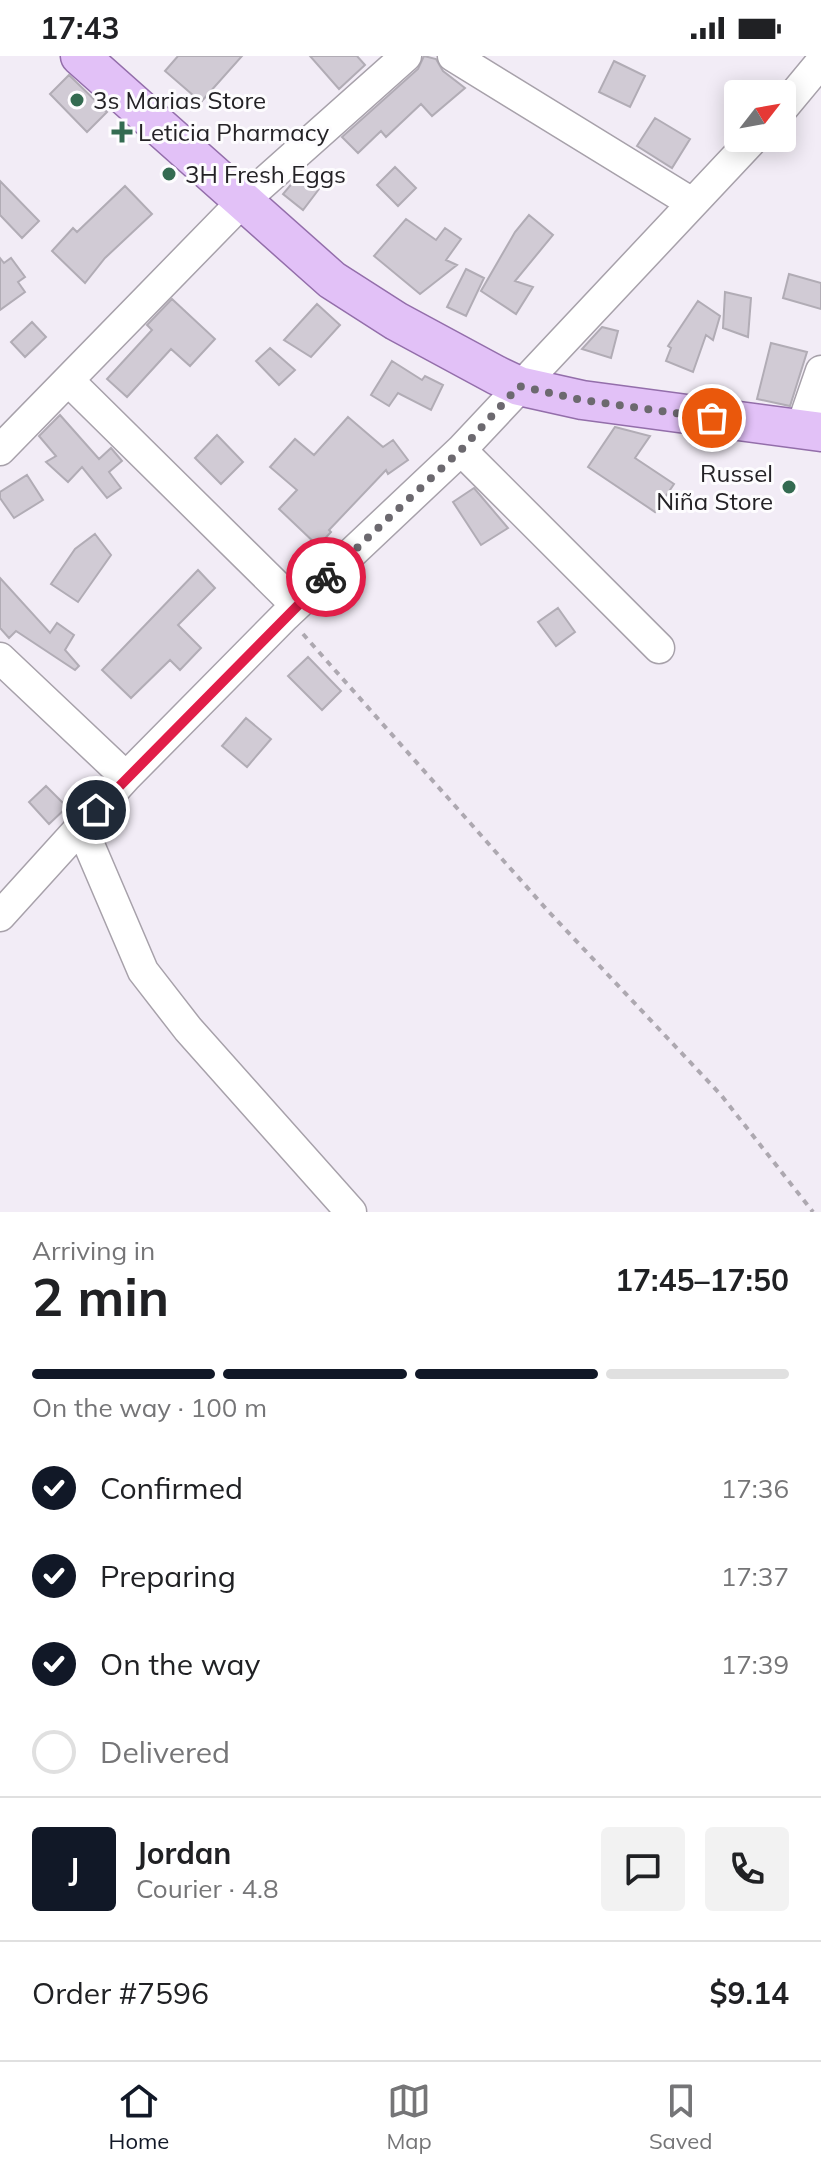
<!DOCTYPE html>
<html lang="en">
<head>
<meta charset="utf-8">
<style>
	body { margin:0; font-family:Mulish,sans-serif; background:#f2f2f2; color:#202124; height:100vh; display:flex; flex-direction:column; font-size:30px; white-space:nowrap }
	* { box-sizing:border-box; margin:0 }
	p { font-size:26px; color:#757577 }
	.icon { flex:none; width:44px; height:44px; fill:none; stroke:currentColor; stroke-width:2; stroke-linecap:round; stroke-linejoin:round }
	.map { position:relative; height:1156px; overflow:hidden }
	.side { display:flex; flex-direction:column; background:#fff; flex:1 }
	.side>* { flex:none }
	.needle { width:52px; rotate:59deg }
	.fabs { position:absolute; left:724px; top:24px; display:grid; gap:16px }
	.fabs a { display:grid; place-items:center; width:72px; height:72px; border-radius:8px; background:#fff; box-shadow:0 4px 20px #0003; font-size:40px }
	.pin { position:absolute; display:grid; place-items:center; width:68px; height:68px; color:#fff; margin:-34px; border:4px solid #fff; border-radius:50%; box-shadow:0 2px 8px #0007 }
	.courier { position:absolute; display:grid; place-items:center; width:80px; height:80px; margin:-40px; border:6px solid #e11d48; border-radius:50%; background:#fff; color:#222; box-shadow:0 2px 10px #0007 }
	.overview em { font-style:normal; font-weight:700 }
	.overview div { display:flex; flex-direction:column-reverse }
	.overview { display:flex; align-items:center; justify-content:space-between; height:136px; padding:0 32px }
	h1 { font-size:52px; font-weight:700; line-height:60px }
	.bar { display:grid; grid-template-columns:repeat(4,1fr); gap:12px 8px; align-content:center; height:96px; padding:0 32px }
	.bar i { height:10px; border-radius:6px; background:#e0e0e0 }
	.bar .selected { background:#111827 }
	.bar p { grid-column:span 4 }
	.line { display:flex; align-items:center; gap:20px; padding:0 32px; border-top:2px solid #e0e0e0 }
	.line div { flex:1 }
	.round { display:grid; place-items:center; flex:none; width:84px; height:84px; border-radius:8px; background:#f2f2f2 }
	ol { padding:0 32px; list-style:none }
	li { display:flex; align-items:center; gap:24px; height:88px }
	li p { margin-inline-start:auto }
	li .icon { padding:8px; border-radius:50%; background:#111827; color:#fff; stroke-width:4 }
	li:last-child { color:#757577 }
	li i { width:44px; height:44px; border:4px solid #e0e0e0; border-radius:50% }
	.status { display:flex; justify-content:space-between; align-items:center; height:56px; padding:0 40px; background:#fff; direction:ltr }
	.status svg { height:22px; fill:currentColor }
	.tab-bar { display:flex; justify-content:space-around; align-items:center; height:112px; border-top:2px solid #e0e0e0; background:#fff; font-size:22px; color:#757577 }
	.tab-bar a { display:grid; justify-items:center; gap:4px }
	.tab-bar .selected { color:#111827 }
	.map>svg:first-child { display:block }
	.building { fill:#d1cbd5; stroke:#b1acb5; stroke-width:2 }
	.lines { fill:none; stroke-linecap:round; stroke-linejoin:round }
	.minor-casing { stroke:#a7a1aa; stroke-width:33 }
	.major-casing { stroke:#936eaa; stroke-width:41 }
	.path { stroke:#ada8b0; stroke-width:4; stroke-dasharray:6 6; stroke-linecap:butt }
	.minor { stroke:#fff; stroke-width:30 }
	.major { stroke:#e2c1f7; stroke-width:38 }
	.done { stroke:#6c696f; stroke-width:8; stroke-dasharray:0 14.4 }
	.route { stroke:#e11d48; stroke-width:10 }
	.poi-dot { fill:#346b51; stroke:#fdfcfe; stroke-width:3 }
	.labels { text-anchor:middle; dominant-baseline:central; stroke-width:6; stroke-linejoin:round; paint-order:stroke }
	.poi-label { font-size:24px; fill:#242226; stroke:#fdfcfe; text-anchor:start }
</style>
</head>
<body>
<div class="status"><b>17:43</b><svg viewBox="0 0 49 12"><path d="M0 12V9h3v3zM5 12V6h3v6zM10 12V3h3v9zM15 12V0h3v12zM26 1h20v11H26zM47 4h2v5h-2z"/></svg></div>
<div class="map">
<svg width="821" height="1156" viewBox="0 0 821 1156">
	<rect width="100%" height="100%" fill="#f2ecf6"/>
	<path class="building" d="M178 0H242L201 46 165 15Z
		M310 0H357L365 9 339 33Z
		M424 0 436 3 443 15 465 32 432 60 421 48 386 81 381 75 358 97 342 81 418 13Z
		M614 5 645 20 630 51 599 36Z
		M69 19 107 56 87 76 50 38Z
		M655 62 690 83 672 112 637 90Z
		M395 111 416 132 398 150 377 129Z
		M300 118 319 133 303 154 283 138Z
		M0 125 39 165 22 182 0 159Z
		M125 130 152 158 105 202 85 227 52 195 73 172 77 176Z
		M529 159 553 179 515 225 533 231 516 258 481 235 515 176Z
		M406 163 436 184 445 172 461 183 446 204 457 209 420 238 374 200Z
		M0 202 4 207 11 202 25 221 18 226 25 236 0 254Z
		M466 213 484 222 466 260 447 251Z
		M789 218 821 227V253L783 242Z
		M725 236 751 242 748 281 723 272Z
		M172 243 215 283 190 310 171 293 127 341 107 323 152 274 147 269Z
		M698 245 720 260 713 284 706 279 693 316 666 305 671 292 668 290Z
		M317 248 340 269 311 301 284 284Z
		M32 266 46 281 25 301 11 286Z
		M602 271 618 275 611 302 582 293Z
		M771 287 807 296 790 350 757 343Z
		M270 292 295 314 279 329 256 305Z
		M392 305 422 324 425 320 443 329 431 354 398 337 389 350 371 339Z
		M60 359 99 403 111 392 122 405 109 416 121 432 107 442 82 411 68 426 46 406 56 400 39 380Z
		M348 361 383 391 393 384 408 404 388 418 386 414 329 474 331 476 318 490 279 453 297 434 270 411 295 383 314 399Z
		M615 371 650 380 635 402 674 428 655 456 588 411Z
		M217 379 243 406 221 428 195 402Z
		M27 419 43 444 14 462 0 442V436Z
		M474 432 508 472 481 489 453 446Z
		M95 478 111 499 78 546 51 528 75 493Z
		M198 514 215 532 178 569 201 592 180 614 170 604 131 642 102 614Z
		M0 522 50 577 57 567 74 579 65 594 79 610 75 614 16 575 9 582 0 572Z
		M558 552 575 576 556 590 538 566Z
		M308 601 341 635 322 654 288 620Z
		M246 662 271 683 247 711 222 690Z
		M46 730 67 751 49 768 29 746Z"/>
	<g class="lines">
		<g class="minor-casing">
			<path id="minor" d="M453 0 692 147
				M782 53 821 6
				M69 325 296 549
				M801 373 821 315
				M0 394 242 146 406 0
				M461 394 659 592
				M0 602 126 721
				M81 770 143 915 188 973 351 1156
				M0 860 126 721 285 560 461 394 754 82"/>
		</g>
		<g class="major-casing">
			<path id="major" d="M80 0 332 224 396 265 496 319 519 330 582 344 821 376"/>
		</g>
		<path class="path" d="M303 578 548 855 721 1039 813 1156"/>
		<use href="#minor" class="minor"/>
		<use href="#major" class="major"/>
	</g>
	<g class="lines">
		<path class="done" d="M326 521 461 394 519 330 582 344 712 362"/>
		<path class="route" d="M96 754 326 521"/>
	</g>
	<g class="poi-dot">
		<circle cx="77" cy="44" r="8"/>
		<path d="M118 64h8v8h8v8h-8v8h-8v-8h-8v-8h8z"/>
		<circle cx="169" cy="118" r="8"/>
		<circle cx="789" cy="431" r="8"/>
	</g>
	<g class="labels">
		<g class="poi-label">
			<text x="93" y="44">3s Marias Store</text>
			<text x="138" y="76">Leticia Pharmacy</text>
			<text x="185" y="118">3H Fresh Eggs</text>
			<text x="773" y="417" text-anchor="end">Russel<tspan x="773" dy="28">Niña Store</tspan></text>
		</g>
	</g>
</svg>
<div class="fabs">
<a><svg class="needle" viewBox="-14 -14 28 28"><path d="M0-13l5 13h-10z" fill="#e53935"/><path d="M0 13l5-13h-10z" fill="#757577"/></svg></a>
</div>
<div class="pin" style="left:712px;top:362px;background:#ea580c"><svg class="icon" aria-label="bag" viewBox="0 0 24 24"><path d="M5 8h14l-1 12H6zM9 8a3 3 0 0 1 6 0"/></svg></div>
<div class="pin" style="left:96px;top:754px;background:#1f2937"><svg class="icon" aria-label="home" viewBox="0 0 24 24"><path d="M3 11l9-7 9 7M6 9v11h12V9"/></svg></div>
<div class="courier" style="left:326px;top:521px"><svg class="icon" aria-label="bike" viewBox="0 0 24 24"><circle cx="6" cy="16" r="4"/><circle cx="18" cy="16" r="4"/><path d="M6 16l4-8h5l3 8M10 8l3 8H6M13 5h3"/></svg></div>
</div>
<section class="side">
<div class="overview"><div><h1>2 min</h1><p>Arriving in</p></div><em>17:45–17:50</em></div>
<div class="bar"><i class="selected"></i><i class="selected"></i><i class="selected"></i><i></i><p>On the way · 100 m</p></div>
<ol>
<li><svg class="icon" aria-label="check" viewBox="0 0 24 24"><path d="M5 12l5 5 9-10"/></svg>Confirmed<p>17:36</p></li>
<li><svg class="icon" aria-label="check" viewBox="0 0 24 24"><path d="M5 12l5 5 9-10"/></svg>Preparing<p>17:37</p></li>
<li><svg class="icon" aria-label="check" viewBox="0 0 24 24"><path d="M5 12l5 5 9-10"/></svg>On the way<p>17:39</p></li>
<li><i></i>Delivered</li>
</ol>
<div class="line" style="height:144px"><b class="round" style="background:#111827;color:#fff">J</b><div><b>Jordan</b><p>Courier · 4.8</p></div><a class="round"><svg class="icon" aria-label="chat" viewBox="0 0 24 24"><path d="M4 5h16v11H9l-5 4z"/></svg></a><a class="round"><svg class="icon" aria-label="phone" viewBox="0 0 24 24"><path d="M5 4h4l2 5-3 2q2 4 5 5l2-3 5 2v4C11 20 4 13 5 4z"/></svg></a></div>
<div class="line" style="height:104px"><div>Order #7596</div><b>$9.14</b></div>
</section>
<nav class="tab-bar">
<a class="selected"><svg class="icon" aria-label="home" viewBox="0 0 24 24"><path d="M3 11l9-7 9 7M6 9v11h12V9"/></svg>Home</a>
<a><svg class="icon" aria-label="map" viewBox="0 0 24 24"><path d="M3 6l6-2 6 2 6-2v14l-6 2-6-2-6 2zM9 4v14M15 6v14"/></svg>Map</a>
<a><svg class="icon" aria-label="saved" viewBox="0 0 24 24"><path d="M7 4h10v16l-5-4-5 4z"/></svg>Saved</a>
</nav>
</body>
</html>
